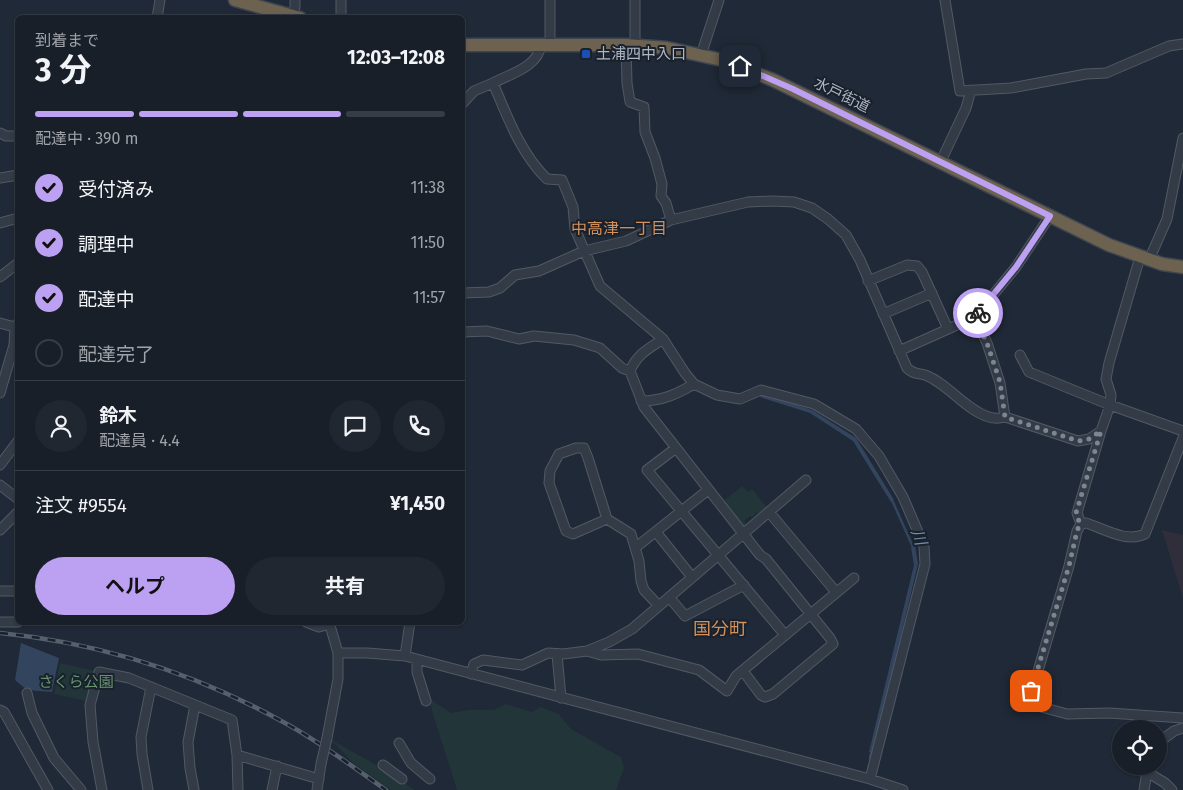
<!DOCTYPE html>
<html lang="ja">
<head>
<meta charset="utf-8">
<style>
	body { margin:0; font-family:"Fira Sans","Noto Sans JP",sans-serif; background:#212731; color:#f1f3f6; height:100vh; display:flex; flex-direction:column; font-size:19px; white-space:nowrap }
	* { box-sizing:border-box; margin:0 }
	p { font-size:16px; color:#9fa2a8 }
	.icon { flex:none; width:28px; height:28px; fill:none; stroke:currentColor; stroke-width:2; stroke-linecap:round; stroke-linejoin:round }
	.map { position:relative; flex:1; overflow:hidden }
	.details { position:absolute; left:15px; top:15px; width:450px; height:610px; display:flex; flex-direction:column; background:#181f29; border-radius:8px; box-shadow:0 1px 4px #0004,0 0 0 1px #363d46 }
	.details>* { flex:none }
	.controls { position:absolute; left:1112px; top:720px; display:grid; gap:10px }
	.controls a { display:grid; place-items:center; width:55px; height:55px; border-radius:50%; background:#181f29; box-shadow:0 1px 4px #0004,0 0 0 1px #363d46; font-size:25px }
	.pin { position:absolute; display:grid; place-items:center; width:42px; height:42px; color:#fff; margin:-21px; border-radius:10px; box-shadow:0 2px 8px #0006 }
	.courier { position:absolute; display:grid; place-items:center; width:50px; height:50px; margin:-25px; border:4px solid #bca0f2; border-radius:50%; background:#fff; color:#222; box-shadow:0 1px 6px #0007 }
	.head em { font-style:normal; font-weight:700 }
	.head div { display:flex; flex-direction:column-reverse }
	.head { display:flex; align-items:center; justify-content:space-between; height:85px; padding:0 20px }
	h1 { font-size:32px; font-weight:700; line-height:38px }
	.bar { display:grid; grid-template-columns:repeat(4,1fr); gap:8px 5px; align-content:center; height:60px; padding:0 20px }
	.bar i { height:6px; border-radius:4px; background:#363d46 }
	.bar .on { background:#bca0f2 }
	.bar p { grid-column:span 4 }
	.line { display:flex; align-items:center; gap:12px; padding:0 20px; border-top:1px solid #363d46 }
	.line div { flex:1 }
	.round { display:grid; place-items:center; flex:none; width:52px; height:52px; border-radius:26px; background:#212731 }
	ol { padding:0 20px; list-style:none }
	li { display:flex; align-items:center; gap:15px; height:55px }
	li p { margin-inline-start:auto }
	li .icon { padding:5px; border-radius:50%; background:#bca0f2; color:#111; stroke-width:4 }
	li:last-child { color:#9fa2a8 }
	li i { width:28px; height:28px; border:2px solid #363d46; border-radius:50% }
	.cta { display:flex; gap:10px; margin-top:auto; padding:10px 20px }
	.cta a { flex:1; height:58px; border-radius:30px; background:#bca0f2; color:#111; font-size:20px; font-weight:700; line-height:58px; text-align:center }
	.cta a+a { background:#212731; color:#f1f3f6 }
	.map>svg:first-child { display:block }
	.medical { fill:#302e3b }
	.green { fill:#223538 }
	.water { fill:#33455e }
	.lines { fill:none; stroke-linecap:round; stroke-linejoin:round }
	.stream { stroke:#33455e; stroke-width:2.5 }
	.minor-casing { stroke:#515965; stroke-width:11 }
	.highway-casing { stroke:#3e4652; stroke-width:15 }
	.minor { stroke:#333b47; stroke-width:9 }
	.highway { stroke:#6d6250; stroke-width:12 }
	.rail-casing { stroke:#555f6e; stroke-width:4.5 }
	.rail { stroke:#19212c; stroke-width:2.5; stroke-dasharray:8; stroke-linecap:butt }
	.minor-bridge-casing { stroke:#515965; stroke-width:11; stroke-linecap:butt }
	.minor-bridge { stroke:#333b47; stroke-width:9 }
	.done { stroke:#7c8593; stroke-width:5; stroke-dasharray:0 9 }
	.route { stroke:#bca0f2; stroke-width:6 }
	.transit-dot { fill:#1a4fb4; stroke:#19212c; stroke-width:2 }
	.labels { text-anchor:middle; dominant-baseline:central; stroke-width:4; stroke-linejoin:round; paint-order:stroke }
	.poi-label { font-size:15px; fill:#aeb6c4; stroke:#19212c; text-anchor:start }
	.street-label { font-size:15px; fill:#aeb6c4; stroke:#19212c }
	.park-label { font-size:15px; fill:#669471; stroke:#19212c }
	.neighbourhood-label { font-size:16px; fill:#d2905b; stroke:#19212c }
	.water-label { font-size:16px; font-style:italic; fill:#758dac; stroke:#19212c }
	.quarter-label { font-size:18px; fill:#d2905b; stroke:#19212c }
</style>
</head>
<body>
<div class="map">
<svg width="1183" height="790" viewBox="0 0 1183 790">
	<rect width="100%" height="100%" fill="#202937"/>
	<path class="medical" d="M1162 530 1183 535V598Z"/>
	<path class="green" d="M742 486 748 492 752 489 769 510 761 516 757 512 752 517 750 516 744 521 748 527 744 530 721 503Z
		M60 663 96 671 87 701 54 694Z
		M429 698 451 713 469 710H493L506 704 532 712 541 707 559 714 571 729 621 757 624 768 616 790H457L432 711Z
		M330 739 380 767 415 790H391L353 763Z"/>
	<path class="water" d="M761 393 812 410 856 438 894 500 891 502 853 441 810 413 760 397Z
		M915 546 918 564 873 753 869 752 914 565 911 547Z
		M21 643 59 658 52 692 27 690 15 680Z"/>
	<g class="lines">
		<path class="stream" d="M892 500 913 547
			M870 758 872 750"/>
		<g class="minor-casing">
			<path id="minor" d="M550 0V45
				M635 0V45
				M945 0 960 91 1011 88 1086 74 1106 73 1169 46 1183 44
				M292 16 295 7V0
				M157 18 160 0
				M341 18V0
				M626 45 627 83 630 102 644 107 645 132 655 158 662 184 661 196 666 203 671 220
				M701 55 719 0
				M493 83C510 74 538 67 541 45
				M462 104 474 91 493 83C507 116 521 154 547 179L562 180 573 207 575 229 600 286 663 339 685 373 694 384 717 395 740 399 761 390 814 404 856 429 879 456 903 497 924 546 925 564 870 779
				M0 133 6 136H18
				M941 161 966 108 971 90
				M0 178 18 175
				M1050 216 1016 267 975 317 987 343 1000 383 1005 417 1078 441 1089 439 1101 431 1077 513 1081 524
				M0 223 18 218
				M1149 260 1167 219 1183 138
				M0 277 18 263
				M868 281 907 265 917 266 922 272 948 329
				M462 293 489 292 500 288 515 275 539 271 584 251 626 241 671 220 748 202 772 201 794 202 812 208 828 219 846 235 860 260 907 368C913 374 917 373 925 375 947 383 964 408 986 416 993 419 998 419 1005 417
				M883 314 932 293
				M0 323 18 328
				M462 332 487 331 519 339 534 336 574 340 600 348 622 368 630 371
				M663 339C648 349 637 354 630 371L644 407 760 555 766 559 830 638 833 644 773 694 765 697 761 695 743 671
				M899 351 975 317
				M1020 355 1029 372 1110 405 1183 431
				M0 393 14 345 15 327 18 323
				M641 401C662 401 677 394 694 384
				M1101 431 1110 405 1111 395 1106 379 1109 363 1140 257
				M1183 438 1145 534C1126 543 1105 529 1086 523L1081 524 1077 531 1069 566 1030 698 1034 705 1067 714 1109 713 1183 718
				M676 448 647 470 785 635
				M0 465 18 441
				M0 485 18 499
				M769 512 836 592
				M607 519 588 458 584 448H576L559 454 550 471 549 483 566 531 573 534 607 519 631 534 639 561 641 581 644 590 659 606
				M0 530 18 512
				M656 532 692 577
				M635 548 708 490
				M0 591H18
				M669 597 685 616 744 585
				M0 622H18
				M306 622 319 627 330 624
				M587 651 601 655 638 654 699 670 727 691 736 676 854 578
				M338 653H367L405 656 870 779 903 790
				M557 654 561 698
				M405 656 410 622
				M417 660V672L426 701
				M471 674 474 664 483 660 522 665 548 653 563 654 587 651 609 642 632 629 806 480
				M27 693 32 713 54 758 81 790
				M0 710 4 712 48 790
				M327 738 338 679V653L329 622
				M1159 742 1174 731 1183 728
				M399 743 411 763 430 779
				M237 755 319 779
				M383 765 402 779
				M1147 772 1165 783 1172 790
				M102 790 93 742 90 705 99 672 129 678 232 720 237 755 238 790
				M148 790 142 754 141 737 151 687
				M194 790 190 768 188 742 195 705
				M272 790 277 766
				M317 790 321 764
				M1144 790 1148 766"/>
		</g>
		<g class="highway-casing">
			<path id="highway" d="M235 0 300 18
				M462 45H626L667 48 722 60 773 80 1109 245 1162 264 1183 267"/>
		</g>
		<use href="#minor" class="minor"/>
		<use href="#highway" class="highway"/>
		<g class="rail-casing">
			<path id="rail" d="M0 633C100 643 197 674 285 723 320 742 353 767 386 790"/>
		</g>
		<use href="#rail" class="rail"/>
		<g class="minor-bridge-casing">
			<path id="minor-bridge" d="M321 764 327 738"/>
		</g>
		<use href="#minor-bridge" class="minor-bridge"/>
	</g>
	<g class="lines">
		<path class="done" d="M978 313 975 317 987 343 1000 382 1005 417 1078 441 1089 439 1101 431 1076 513 1080 524 1077 531 1069 566 1031 691"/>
		<path class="route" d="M740 66 793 89 1050 216 1016 267 978 313"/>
	</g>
	<rect class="transit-dot" x="581" y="49" width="10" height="10" rx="2.5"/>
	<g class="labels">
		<g class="poi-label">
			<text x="596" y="54">土浦四中入口</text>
		</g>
		<g class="street-label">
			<text transform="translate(842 95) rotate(26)">水戸街道</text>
		</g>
		<g class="park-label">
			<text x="76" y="682">さくら公園</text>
		</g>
		<g class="neighbourhood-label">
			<text x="619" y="228">中高津一丁目</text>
		</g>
		<g class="water-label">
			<text transform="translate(919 537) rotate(70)">川</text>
		</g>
		<g class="quarter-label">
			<text x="720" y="629">国分町</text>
		</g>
	</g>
</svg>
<div class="controls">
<a><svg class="icon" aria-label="locate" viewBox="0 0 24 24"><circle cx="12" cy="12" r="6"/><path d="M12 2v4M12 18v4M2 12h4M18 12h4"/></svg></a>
</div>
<div class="pin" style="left:1031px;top:691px;background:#ea580c"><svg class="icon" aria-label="bag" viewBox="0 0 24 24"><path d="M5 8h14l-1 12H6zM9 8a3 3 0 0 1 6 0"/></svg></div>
<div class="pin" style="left:740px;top:66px;background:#1f2937"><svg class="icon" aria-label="home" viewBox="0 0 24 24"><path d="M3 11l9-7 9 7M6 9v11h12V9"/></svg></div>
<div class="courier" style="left:978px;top:313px"><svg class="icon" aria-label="bike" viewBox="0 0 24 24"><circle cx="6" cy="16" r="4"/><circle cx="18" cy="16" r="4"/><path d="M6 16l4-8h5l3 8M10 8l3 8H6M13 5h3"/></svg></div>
<section class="details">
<div class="head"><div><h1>3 分</h1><p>到着まで</p></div><em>12:03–12:08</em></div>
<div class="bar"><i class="on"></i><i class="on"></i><i class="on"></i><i></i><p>配達中 · 390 m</p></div>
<ol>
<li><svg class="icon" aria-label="check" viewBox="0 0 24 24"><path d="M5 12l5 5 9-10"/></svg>受付済み<p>11:38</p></li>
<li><svg class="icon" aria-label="check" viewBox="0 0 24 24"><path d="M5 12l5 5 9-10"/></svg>調理中<p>11:50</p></li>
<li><svg class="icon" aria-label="check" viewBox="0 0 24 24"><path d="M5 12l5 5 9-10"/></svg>配達中<p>11:57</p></li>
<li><i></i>配達完了</li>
</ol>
<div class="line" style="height:90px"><a class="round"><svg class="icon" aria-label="person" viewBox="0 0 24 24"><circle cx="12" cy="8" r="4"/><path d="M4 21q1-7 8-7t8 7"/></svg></a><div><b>鈴木</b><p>配達員 · 4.4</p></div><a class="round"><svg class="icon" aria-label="chat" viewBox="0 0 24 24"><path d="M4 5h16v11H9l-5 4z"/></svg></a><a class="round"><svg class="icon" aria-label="phone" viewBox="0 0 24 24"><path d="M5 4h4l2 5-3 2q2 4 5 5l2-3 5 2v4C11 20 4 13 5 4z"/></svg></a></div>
<div class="line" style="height:65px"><div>注文 #9554</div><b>¥1,450</b></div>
<div class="cta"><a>ヘルプ</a><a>共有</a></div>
</section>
</div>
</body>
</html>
